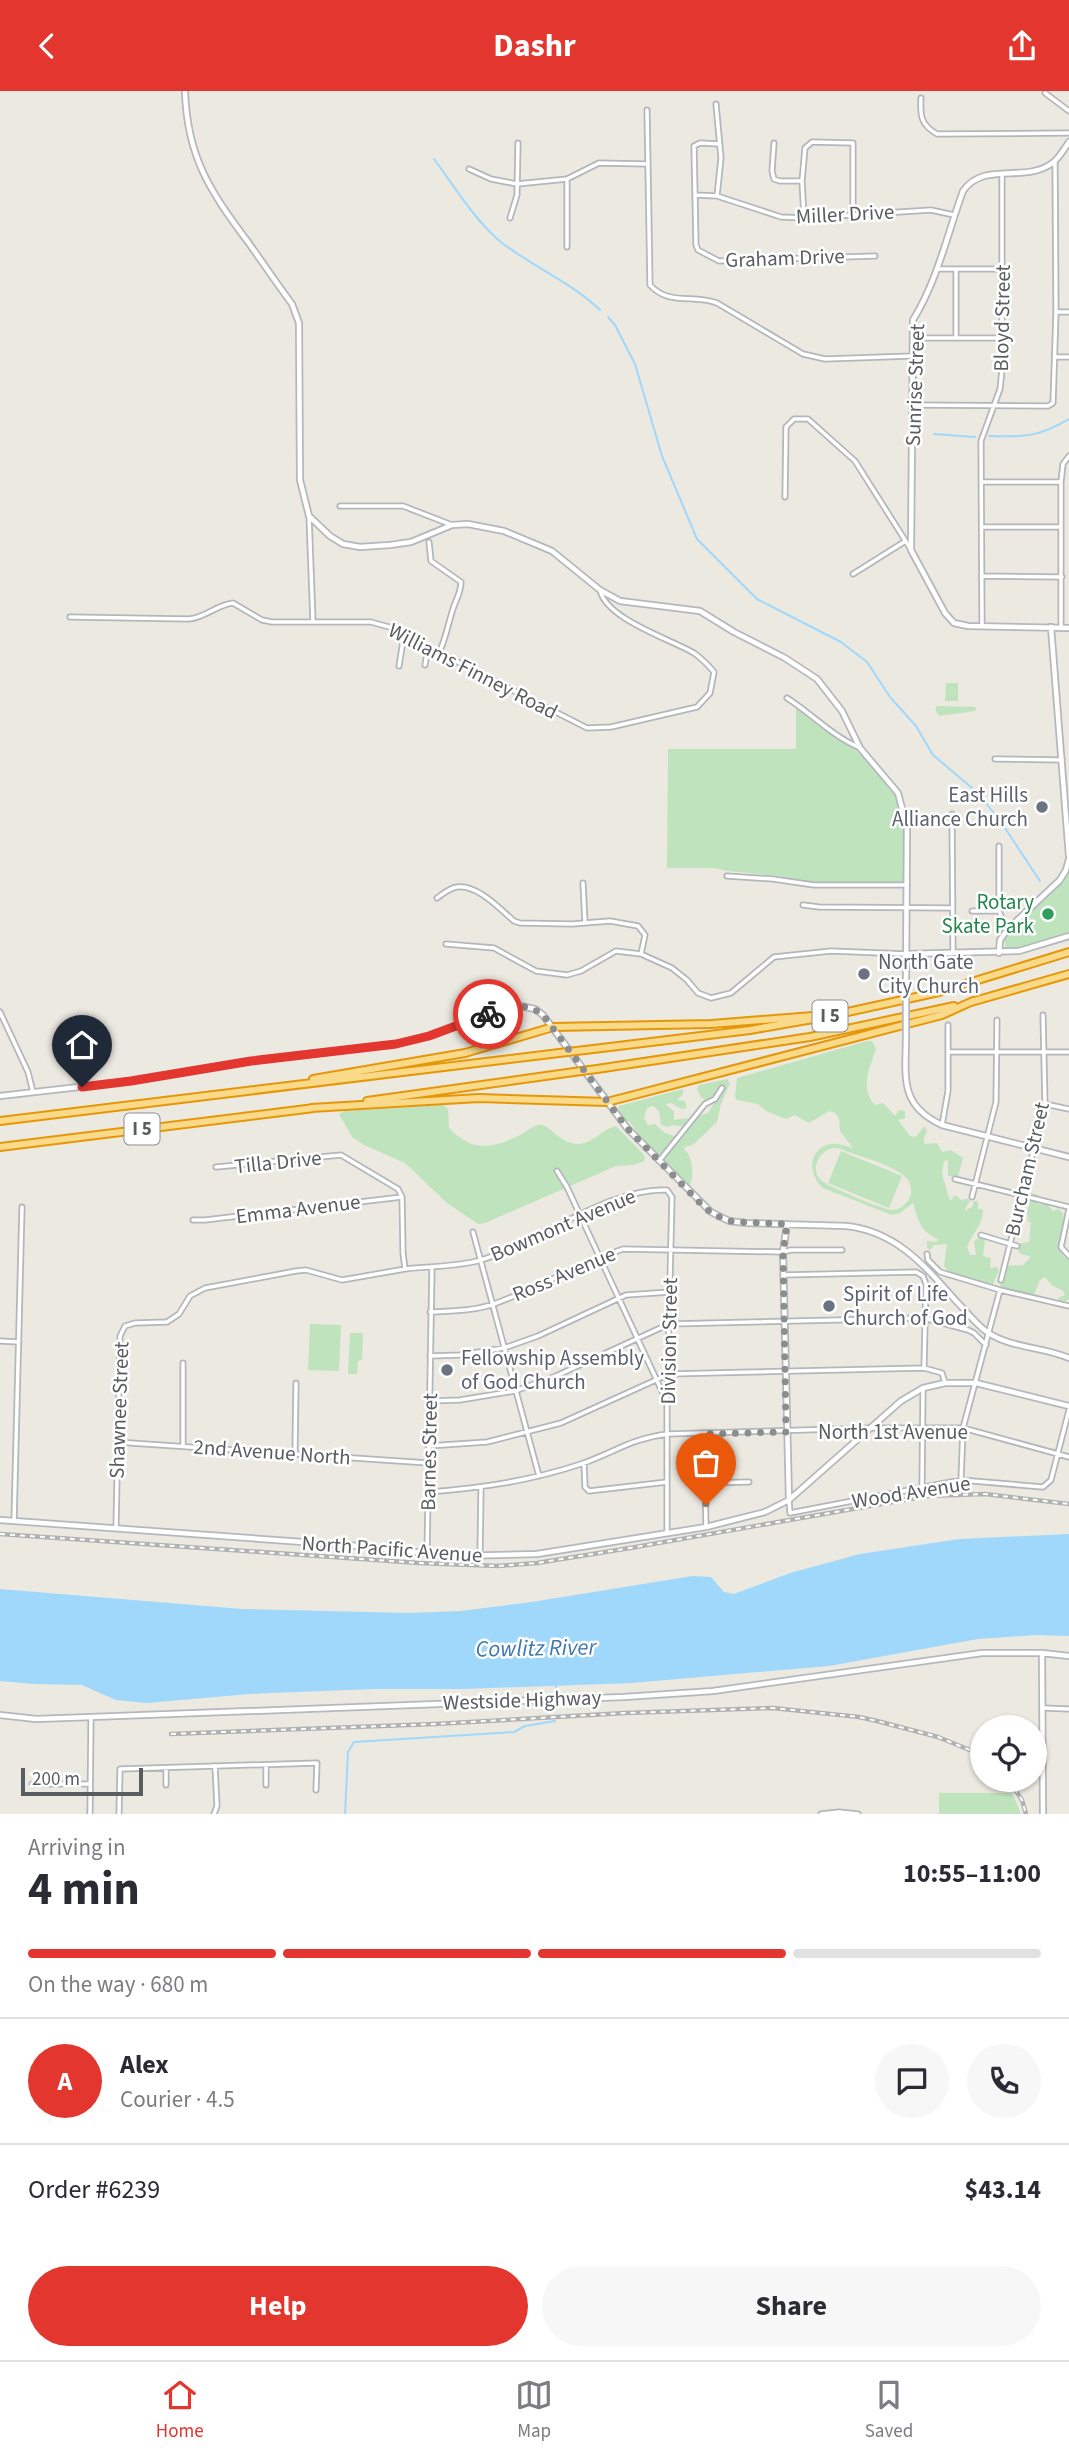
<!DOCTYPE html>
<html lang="en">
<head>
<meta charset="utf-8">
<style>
	body { margin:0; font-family:"Source Sans 3",sans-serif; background:#f7f7f7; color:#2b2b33; height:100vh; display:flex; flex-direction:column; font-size:26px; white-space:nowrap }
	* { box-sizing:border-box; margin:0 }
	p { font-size:23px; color:#7c7c81 }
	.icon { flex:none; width:38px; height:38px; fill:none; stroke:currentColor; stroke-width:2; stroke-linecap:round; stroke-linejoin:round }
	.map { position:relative; height:1723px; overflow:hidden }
	.details { display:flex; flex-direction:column; background:#fff; flex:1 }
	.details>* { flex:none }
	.tools { position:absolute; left:970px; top:1624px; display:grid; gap:14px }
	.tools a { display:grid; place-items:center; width:77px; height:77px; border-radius:50%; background:#fff; box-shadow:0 2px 5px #0004; font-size:35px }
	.scale { position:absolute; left:21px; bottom:18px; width:122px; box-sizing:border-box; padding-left:7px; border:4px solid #595d61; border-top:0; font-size:19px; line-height:24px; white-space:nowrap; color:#595d61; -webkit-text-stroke:5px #fff; paint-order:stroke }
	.pin { position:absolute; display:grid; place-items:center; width:60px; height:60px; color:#fff; margin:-72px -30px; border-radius:50% 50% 50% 0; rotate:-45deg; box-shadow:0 0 7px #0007 }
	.pin .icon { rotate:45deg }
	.courier { position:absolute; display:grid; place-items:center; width:70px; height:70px; margin:-35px; border:5px solid #e3362f; border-radius:50%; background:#fff; color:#222; box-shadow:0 2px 9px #0007 }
	.head em { font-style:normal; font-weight:700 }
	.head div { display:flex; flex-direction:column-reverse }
	.head { display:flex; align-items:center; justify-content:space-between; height:119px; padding:0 28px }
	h1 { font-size:46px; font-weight:700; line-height:52px }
	.bar { display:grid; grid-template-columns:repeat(4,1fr); gap:10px 7px; align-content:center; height:84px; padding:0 28px }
	.bar i { height:9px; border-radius:5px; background:#e1e1e2 }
	.bar .current { background:#e3362f }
	.bar p { grid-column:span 4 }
	.line { display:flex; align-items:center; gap:18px; padding:0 28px; border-top:2px solid #e1e1e2 }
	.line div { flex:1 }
	.round { display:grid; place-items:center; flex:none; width:74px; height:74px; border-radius:37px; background:#f7f7f7 }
	.button { display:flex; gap:14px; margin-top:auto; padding:14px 28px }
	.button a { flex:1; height:80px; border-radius:42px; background:#e3362f; color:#fff; font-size:28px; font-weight:700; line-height:80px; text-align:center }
	.button a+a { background:#f7f7f7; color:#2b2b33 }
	header { display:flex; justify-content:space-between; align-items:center; height:91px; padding:0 28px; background:#e3362f; color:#fff; font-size:32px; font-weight:700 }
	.dock { display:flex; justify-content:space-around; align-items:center; height:98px; border-top:2px solid #e1e1e2; background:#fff; font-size:19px; color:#7c7c81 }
	.dock a { display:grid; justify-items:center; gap:4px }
	.dock .current { color:#e3362f }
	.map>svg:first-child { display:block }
	.green { fill:#bfe3bd; fill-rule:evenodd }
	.water { fill:#a0d8fc }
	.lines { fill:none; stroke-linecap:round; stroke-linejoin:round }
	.stream { stroke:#a0d8fc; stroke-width:2 }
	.street-casing { stroke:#b3b7bb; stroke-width:7 }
	.secondary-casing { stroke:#b4b8bd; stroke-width:8 }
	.highway-casing { stroke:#e69707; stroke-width:10 }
	.street { stroke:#fff; stroke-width:3.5 }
	.secondary { stroke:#fff; stroke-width:4.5 }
	.highway { stroke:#f9d98a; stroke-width:6 }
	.rail-casing { stroke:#b0b1b1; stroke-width:4.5 }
	.rail { stroke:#fff; stroke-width:2; stroke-dasharray:5; stroke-linecap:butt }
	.secondary-bridge-casing { stroke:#b4b8bd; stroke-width:8; stroke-linecap:butt }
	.highway-bridge-casing { stroke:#e69707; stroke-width:10; stroke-linecap:butt }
	.secondary-bridge { stroke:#fff; stroke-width:4.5 }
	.highway-bridge { stroke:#f9d98a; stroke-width:6 }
	.done { stroke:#8c8e8e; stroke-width:7; stroke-dasharray:0 12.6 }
	.route { stroke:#e3362f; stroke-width:9 }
	.worship-dot { fill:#6b7280; stroke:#fff; stroke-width:2.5 }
	.leisure-dot { fill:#2e9e5b; stroke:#fff; stroke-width:2.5 }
	.labels { text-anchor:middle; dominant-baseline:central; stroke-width:5; stroke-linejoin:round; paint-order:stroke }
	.shield { fill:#fff; stroke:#8b8e90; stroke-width:2 }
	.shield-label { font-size:19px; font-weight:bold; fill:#595d61 }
	.street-label { font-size:21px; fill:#595d61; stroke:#fff }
	.worship-label { font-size:21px; fill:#5b616d; stroke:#fff; text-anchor:start }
	.leisure-label { font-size:21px; fill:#27864d; stroke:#fff; text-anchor:end }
	.water-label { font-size:23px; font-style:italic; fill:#3f78ad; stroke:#fff }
</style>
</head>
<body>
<header><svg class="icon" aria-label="back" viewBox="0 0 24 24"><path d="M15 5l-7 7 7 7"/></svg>Dashr<svg class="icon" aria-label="share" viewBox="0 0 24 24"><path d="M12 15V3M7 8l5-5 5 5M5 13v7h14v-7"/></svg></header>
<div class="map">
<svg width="1069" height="1723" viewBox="0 0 1069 1723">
	<rect width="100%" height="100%" fill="#ece9e1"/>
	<path class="green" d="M946 592H958V610H945Z
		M796 615C829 644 887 670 900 716 907 739 904 767 904 792L799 791 780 785 728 780 714 777H667L668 658H796Z
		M937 615 976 616 975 620 939 625 935 618Z
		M1069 780V843L1023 857 1006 858 1004 849 1007 843 1052 802Z
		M867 950H872L876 958C870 977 859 997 875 1014L883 1012 895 1025 899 1019 905 1020V1027L898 1029 910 1045 916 1046 924 1035 927 1040 924 1047V1053L937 1052 942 1061 951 1059 963 1067 958 1086 948 1085V1069L944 1070 942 1083 950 1110 955 1104 961 1109 967 1108 970 1110 964 1120 972 1116 974 1110H978V1118L983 1119C983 1134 972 1143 967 1156L970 1164H976L974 1150 979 1147 985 1148 983 1165 991 1167 990 1177 997 1176 999 1179 993 1193 985 1194 948 1180 944 1175 947 1153 934 1154 930 1159 927 1157V1150L937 1151 938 1148C921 1141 918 1130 913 1112L900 1122 892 1124 823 1097C808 1084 807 1057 831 1053 839 1052 846 1055 853 1057L840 1040 839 1028 835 1022 829 1020 809 1032 795 1024 786 1028 766 1020 758 1013 737 1009 735 1006 737 987ZM832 1057H838C858 1065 887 1072 903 1084 909 1088 912 1095 911 1103 909 1111 901 1119 892 1119 884 1119 829 1096 822 1090 809 1079 818 1062 832 1057Z
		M727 988 730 992 721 1013 717 1031 694 1053 683 1057C692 1064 695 1083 690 1094L675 1086 673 1076 663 1071 644 1052 630 1031 620 1026 617 1021 619 1015 683 998V1003L677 1009 685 1010 687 1017 681 1018 671 1012 665 1013 674 1020V1029L688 1027 685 1036 674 1034 667 1036 661 1034 659 1020 653 1015 647 1017 644 1027 648 1034 655 1033 665 1042 674 1045 675 1054C685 1041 692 1025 708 1022L715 1011V1007L706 1010 701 1006 697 999 699 994Z
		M443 1014 448 1018 449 1037C473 1062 493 1058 522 1043 527 1040 534 1033 541 1034 551 1035 560 1053 578 1053 593 1053 602 1038 616 1035L645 1065 644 1070 633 1074 616 1075 485 1132 478 1133 447 1112 405 1072 364 1054 352 1046 339 1023 344 1020Z
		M841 1060 902 1085 889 1117 828 1092Z
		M1027 1101 1039 1104 1038 1113H1047L1053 1120 1058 1118 1063 1122 1065 1157 1063 1163 1065 1167H1069V1208L1065 1211H1060L1058 1208 1060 1206 1065 1204C1062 1195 1055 1199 1050 1192 1048 1190 1047 1188 1045 1186L1040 1189 1033 1206 1002 1197 1000 1195 1007 1175 1023 1174 1031 1166 1019 1162 1017 1156 1019 1153 1029 1151 1031 1131H1028L1027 1121 1030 1111 1026 1107Z
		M310 1233 341 1234 339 1280 308 1279Z
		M350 1242H363L362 1269 358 1270 357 1283H348Z
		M939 1702H1012L1021 1723H939Z"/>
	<path class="water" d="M1069 1443V1545L1037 1544 978 1548 829 1575 632 1592 463 1598H375L250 1603 147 1612 116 1609 82 1594 34 1593 0 1590V1498L242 1518 409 1522 461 1520 532 1511 692 1485 711 1486 724 1501 734 1503 790 1482 860 1463 959 1448Z"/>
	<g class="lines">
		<path class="stream" d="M434 68C455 96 475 130 502 152 534 176 572 192 600 219
			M608 226 615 234 635 273 662 365 697 448 757 508 841 551 867 571 890 606 916 635 933 664 978 702 1001 731 1040 790
			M934 343 975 346
			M989 345C1025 346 1038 346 1069 328
			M556 1602V1595
			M345 1723 348 1661 354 1651 514 1641 525 1635 555 1630"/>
		<g class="street-casing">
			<path id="street" d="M1045 2 1069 20
				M921 7C920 25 921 34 937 43L1069 42
				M716 13 721 67 717 105
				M647 19 650 194C669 215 693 203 717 212L803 263 825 268 912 265
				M774 52 772 80 774 88 780 90H802
				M720 53 700 52 694 55 696 154 698 159 719 170 875 165
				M469 78 491 88 517 93 567 88 599 72 648 73
				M567 88V156
				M696 104 717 105 781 126 804 127 931 119 954 124
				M510 127 517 104 518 52
				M804 127 802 90 805 57 812 51 853 52V124
				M938 178H1002
				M1056 221H1069
				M914 247H1002
				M956 247V180
				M1056 266H1069
				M912 314 1048 315 1053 312 1056 221 1055 71
				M983 391H1061
				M785 406 786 336 794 328H808L855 370 910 457
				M340 415H403L452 434
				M309 425 313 531
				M983 436H1061
				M429 451 431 470 461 491C461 502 456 508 453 518 448 533 446 547 439 562
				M853 483 904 451
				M983 485 1062 486
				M70 526 189 528C207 526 216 514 233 512L262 529 272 531H371L389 536 587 637 611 636 697 616 710 602 714 581C708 574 701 567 694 562 670 548 606 528 600 499
				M982 535 981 350 1000 298 1002 279V83
				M1061 537V391L1063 373 1069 365
				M425 574 428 556
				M399 575 404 544
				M787 607C812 623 831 644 858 656
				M995 668 1062 669
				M952 723 953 862
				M999 755V820L1007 839
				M727 785 773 788 814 794H907
				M583 792 585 832
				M437 807C443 803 449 797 457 796 477 793 500 818 514 830L520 832 572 833 610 830 638 835 645 844 641 863
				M803 814 819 816 952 817
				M972 820H999
				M446 853 494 857 536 880 567 884 581 880 616 860 641 863 672 877 687 889 698 902 711 907 731 902 774 866 831 860 906 863
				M0 921 28 981 33 1001
				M949 961H1069
				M1045 1013 1069 1018
				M942 1034 948 1000V934
				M659 1070 705 1013 715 1008 722 997
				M216 1076 341 1064 398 1098 402 1106 403 1162 405 1178C430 1175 457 1176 481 1169 537 1152 609 1096 667 1099L672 1106 667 1311V1442
				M557 1080 567 1096 666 1309
				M955 1088 1069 1116
				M972 1106 996 1011 997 929
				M1069 1118 1061 1156 1069 1165
				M193 1129H205L402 1106
				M473 1141 539 1385
				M981 1144 1017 1155
				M927 1163 928 1169 940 1181 1000 1199 1069 1215
				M783 1184 916 1181 923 1185 926 1193 924 1276
				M1001 1189 1045 1013 1043 924
				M430 1221C451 1220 474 1220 494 1213 538 1197 579 1173 623 1158L783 1161 791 1159H842
				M0 1250 19 1251
				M430 1265 460 1264 504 1257 538 1245 626 1204 670 1201
				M430 1310 460 1309 515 1300 556 1285 669 1233 924 1227 968 1239 974 1242 986 1254
				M704 1343 706 1436
				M116 1351 428 1372
				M183 1355V1272
				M428 1355 487 1351 561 1332 669 1283 924 1277 942 1282 945 1292
				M295 1361 296 1292
				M584 1372 585 1396 589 1400 667 1391
				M961 1389 963 1337 1000 1199
				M705 1392 749 1391
				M922 1396 923 1297
				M428 1401C482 1397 529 1390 581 1373 613 1362 632 1347 668 1343L870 1337H963L1069 1366
				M789 1409 790 1422 961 1389 1043 1396 1051 1389 1069 1319
				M14 1430 22 1116
				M116 1437 120 1245 125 1235 135 1232 167 1231 179 1223 190 1205 205 1197 296 1180 306 1179 342 1189 405 1178
				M427 1462 432 1176
				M480 1464 481 1398
				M1043 1617 1069 1618
				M166 1677V1694
				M32 1693H90
				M266 1694V1674
				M90 1723 91 1626
				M119 1723 120 1678 317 1672 316 1699
				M214 1723 217 1715 215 1675
				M821 1723 839 1721 858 1723"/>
		</g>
		<g class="secondary-casing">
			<path id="secondary" d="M185 0C187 66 210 100 248 151 263 172 277 193 292 213L299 232 300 389 309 425 330 445 343 453 360 456 390 454 411 451 452 434 468 433 504 440 552 460 600 499 620 510 700 520 734 541 785 567 817 588 842 620 860 657 898 702 907 736 906 891
				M1069 51C1064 58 1059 68 1051 73 1023 92 984 70 963 100 947 144 938 188 913 229L911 459 945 522 954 532 968 535 1069 537
				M1051 536 1069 765
				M999 862 1000 849 1007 839 1060 789 1066 779 1069 768
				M907 863 1019 860 1069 845
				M906 943C906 985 898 1014 942 1034L1069 1066
				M0 1005 131 990 251 970 396 953 429 945 515 914 535 918 543 924 627 1037 711 1121 729 1130 746 1132 846 1135C896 1140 925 1175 957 1211 967 1221 976 1233 987 1241 1010 1257 1044 1256 1069 1267
				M787 1133 783 1161 789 1409
				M0 1429 359 1455 453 1465 537 1463 706 1436 765 1421 789 1409 901 1310 923 1297 945 1292H976L1069 1315
				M1042 1562 1043 1723
				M0 1624 36 1628 91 1626 624 1606 713 1600 982 1562H1042L1069 1565"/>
		</g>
		<g class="highway-casing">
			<path id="highway" d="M971 911 1069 883
				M834 924 939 901 1069 861
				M585 959 750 939 813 928
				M597 978 810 946 954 915
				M313 988 465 962 553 936 711 933 838 923
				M367 1010 574 981
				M311 1017 479 1007 607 1011 942 924 973 910
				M0 1030 559 962
				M0 1056 314 1017"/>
		</g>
		<use href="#street" class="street"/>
		<use href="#secondary" class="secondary"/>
		<use href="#highway" class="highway"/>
		<g class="rail-casing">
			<path id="rail" d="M0 1443 419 1472 498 1475 537 1472 630 1457 927 1405 985 1403 1069 1413
				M171 1643 435 1633 625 1622 773 1617 859 1626 877 1630 938 1646 982 1664
				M1009 1689 1022 1709 1026 1723"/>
		</g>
		<use href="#rail" class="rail"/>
		<g class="secondary-bridge-casing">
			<path id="secondary-bridge" d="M906 943V891"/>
		</g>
		<g class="highway-bridge-casing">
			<path id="highway-bridge" d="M559 962 585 959
				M574 981 597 978"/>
		</g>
		<use href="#secondary-bridge" class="secondary-bridge"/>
		<use href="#highway-bridge" class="highway-bridge"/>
	</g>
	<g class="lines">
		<path class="done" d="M488 923C508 915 525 910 543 924L627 1037 706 1118 723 1128 736 1131 787 1133 783 1161 786 1341 704 1343 706 1414"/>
		<path class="route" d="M82 996 131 990 251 970 396 953 429 945 488 923"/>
	</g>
	<g class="worship-dot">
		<circle cx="1042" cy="716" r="7"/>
		<circle cx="864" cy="883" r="7"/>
		<circle cx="829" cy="1215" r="7"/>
		<circle cx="447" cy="1279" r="7"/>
	</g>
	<circle class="leisure-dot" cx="1048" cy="823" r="7"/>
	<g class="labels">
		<g class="shield">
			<rect x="812.5" y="909.5" width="35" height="31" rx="5"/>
			<rect x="124.5" y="1022.5" width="35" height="31" rx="5"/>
		</g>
		<g class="shield-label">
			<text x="830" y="925">I 5</text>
			<text x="142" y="1038">I 5</text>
		</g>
		<g class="street-label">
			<text transform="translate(845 123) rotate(-3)">Miller Drive</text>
			<text transform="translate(785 167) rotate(-2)">Graham Drive</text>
			<text transform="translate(1002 227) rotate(-89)">Bloyd Street</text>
			<text transform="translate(915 294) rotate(-88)">Sunrise Street</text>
			<text transform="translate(473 580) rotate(27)">Williams Finney Road</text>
			<text transform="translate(278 1071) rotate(-6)">Tilla Drive</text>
			<text transform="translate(1027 1078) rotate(-77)">Burcham Street</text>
			<text transform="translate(298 1118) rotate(-7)">Emma Avenue</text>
			<text transform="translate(563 1134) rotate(-23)">Bowmont Avenue</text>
			<text transform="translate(564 1183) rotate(-23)">Ross Avenue</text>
			<text transform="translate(669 1250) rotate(-89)">Division Street</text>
			<text transform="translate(119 1319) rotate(-88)">Shawnee Street</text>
			<text x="893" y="1341">North 1st Avenue</text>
			<text transform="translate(272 1361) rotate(4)">2nd Avenue North</text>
			<text transform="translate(429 1361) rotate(-89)">Barnes Street</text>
			<text transform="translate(911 1401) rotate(-9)">Wood Avenue</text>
			<text transform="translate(392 1458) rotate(4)">North Pacific Avenue</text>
			<text transform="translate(522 1609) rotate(-2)">Westside Highway</text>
		</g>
		<g class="worship-label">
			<text x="1028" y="704" text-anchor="end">East Hills<tspan x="1028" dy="24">Alliance Church</tspan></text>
			<text x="878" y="871">North Gate<tspan x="878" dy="24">City Church</tspan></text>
			<text x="843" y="1203">Spirit of Life<tspan x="843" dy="24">Church of God</tspan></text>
			<text x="461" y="1267">Fellowship Assembly<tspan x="461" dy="24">of God Church</tspan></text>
		</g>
		<g class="leisure-label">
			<text x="1034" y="811">Rotary<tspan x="1034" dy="24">Skate Park</tspan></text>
		</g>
		<g class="water-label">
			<text transform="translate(536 1557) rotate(-1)">Cowlitz River</text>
		</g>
	</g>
</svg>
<div class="tools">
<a><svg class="icon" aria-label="locate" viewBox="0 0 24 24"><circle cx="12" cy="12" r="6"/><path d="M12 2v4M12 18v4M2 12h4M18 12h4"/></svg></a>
</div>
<div class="scale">200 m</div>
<div class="pin" style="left:706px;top:1414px;background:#ea580c"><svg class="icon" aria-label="bag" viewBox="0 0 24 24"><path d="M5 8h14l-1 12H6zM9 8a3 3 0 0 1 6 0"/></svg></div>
<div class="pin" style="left:82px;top:996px;background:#1f2937"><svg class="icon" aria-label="home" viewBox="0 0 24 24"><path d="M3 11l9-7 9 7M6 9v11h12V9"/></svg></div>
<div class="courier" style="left:488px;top:923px"><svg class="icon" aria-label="bike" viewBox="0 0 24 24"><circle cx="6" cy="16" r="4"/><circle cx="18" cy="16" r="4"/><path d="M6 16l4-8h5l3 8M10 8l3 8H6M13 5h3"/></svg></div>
</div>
<section class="details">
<div class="head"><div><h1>4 min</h1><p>Arriving in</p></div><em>10:55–11:00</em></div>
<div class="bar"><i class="current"></i><i class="current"></i><i class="current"></i><i></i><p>On the way · 680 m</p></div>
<div class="line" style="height:126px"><b class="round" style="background:#e3362f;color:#fff">A</b><div><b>Alex</b><p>Courier · 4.5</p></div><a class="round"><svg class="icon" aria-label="chat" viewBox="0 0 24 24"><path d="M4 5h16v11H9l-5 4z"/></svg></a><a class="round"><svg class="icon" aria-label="phone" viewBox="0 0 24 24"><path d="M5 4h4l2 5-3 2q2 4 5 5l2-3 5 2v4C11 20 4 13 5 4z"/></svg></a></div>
<div class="line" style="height:91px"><div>Order #6239</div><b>$43.14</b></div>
<div class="button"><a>Help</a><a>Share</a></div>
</section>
<nav class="dock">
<a class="current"><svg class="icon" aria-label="home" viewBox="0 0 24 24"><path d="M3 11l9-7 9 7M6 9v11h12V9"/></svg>Home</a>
<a><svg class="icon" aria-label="map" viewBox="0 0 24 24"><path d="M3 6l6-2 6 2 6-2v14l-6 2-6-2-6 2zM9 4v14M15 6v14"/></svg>Map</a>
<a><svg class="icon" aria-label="saved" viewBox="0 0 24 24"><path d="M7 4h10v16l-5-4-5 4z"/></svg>Saved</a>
</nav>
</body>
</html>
